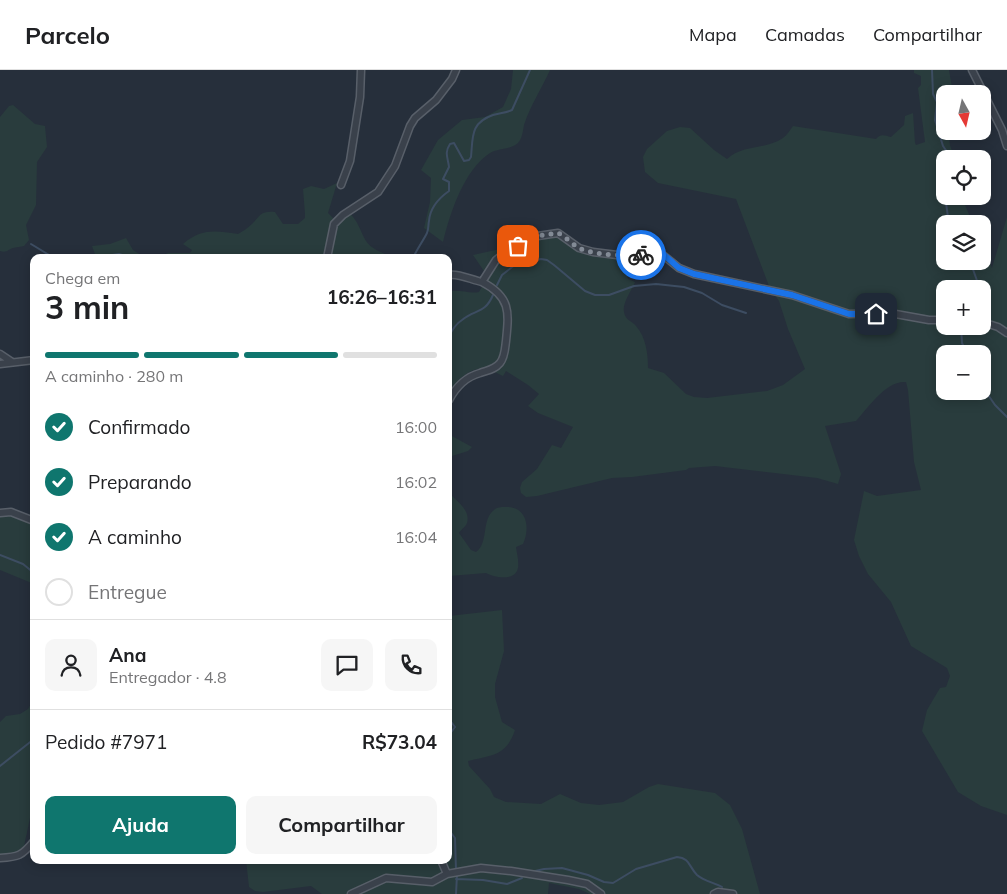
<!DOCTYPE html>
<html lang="pt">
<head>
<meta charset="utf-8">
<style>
	body { margin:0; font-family:Mulish,sans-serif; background:#f6f6f6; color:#202124; height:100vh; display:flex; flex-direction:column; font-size:19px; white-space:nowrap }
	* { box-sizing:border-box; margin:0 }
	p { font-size:16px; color:#757577 }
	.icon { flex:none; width:28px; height:28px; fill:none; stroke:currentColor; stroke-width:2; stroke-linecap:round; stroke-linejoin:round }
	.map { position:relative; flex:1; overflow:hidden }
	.side { position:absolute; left:30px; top:184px; width:422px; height:610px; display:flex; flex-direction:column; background:#fff; border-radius:10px; box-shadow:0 2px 12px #0003 }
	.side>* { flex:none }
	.needle { width:32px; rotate:172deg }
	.tools { position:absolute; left:936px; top:15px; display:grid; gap:10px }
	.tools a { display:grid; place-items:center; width:55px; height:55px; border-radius:10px; background:#fff; box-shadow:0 2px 12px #0003; font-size:25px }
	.pin { position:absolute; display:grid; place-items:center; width:42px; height:42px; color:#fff; margin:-21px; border-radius:10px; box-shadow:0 2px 8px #0006 }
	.courier { position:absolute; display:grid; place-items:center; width:50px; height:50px; margin:-25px; border:4px solid #1a73e8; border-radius:50%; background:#fff; color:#222; box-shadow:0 1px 6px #0007 }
	.head em { font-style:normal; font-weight:700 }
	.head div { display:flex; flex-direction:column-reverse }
	.head { display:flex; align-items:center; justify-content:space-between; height:85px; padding:0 15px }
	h1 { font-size:32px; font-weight:700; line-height:38px }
	.bar { display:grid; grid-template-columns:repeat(4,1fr); gap:8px 5px; align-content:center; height:60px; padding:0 15px }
	.bar i { height:6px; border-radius:4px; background:#e0e0e0 }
	.bar .active { background:#0f766e }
	.bar p { grid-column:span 4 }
	.line { display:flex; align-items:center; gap:12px; padding:0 15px; border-top:1px solid #e0e0e0 }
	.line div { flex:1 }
	.round { display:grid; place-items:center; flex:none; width:52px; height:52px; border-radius:10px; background:#f6f6f6 }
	ol { padding:0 15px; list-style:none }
	li { display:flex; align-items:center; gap:15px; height:55px }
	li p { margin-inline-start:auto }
	li .icon { padding:5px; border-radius:50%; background:#0f766e; color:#fff; stroke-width:4 }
	li:last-child { color:#757577 }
	li i { width:28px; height:28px; border:2px solid #e0e0e0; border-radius:50% }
	.primary-button { display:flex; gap:10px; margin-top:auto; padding:10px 15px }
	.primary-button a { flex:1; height:58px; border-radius:10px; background:#0f766e; color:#fff; font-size:20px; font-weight:700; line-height:58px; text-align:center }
	.primary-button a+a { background:#f6f6f6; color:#202124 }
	header { display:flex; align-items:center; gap:30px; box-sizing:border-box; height:70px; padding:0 25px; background:#fff; border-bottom:1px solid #e0e0e0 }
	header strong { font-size:24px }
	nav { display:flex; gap:28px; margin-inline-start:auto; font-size:18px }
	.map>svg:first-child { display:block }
	.green { fill:#293c3d; fill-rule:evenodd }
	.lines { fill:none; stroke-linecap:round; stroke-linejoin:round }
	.stream { stroke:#3d4d62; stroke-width:2 }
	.minor-casing { stroke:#585f69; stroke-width:9 }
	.minor { stroke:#3a414b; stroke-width:6 }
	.done { stroke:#838b96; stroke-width:5; stroke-dasharray:0 9 }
	.route { stroke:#1a73e8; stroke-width:6 }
</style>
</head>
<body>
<header>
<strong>Parcelo</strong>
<nav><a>Mapa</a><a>Camadas</a><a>Compartilhar</a></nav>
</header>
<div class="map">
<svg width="1007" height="824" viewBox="0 0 1007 824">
	<rect width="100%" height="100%" fill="#262f3b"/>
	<path class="green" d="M513 0H550C542 18 530 36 524 55 523 61 522 69 518 73 510 80 499 78 490 83 464 100 450 143 443 172L424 158 430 132 431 108 421 100 438 70 462 50 485 47 503 37 511 19Z
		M914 0H949L953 23 945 24V61H948L950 75 953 84 961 87 969 86 970 89H945V126H966L963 130 973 154H945V191H982L983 177 992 198 1007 147V745L981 736 958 722 922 661 927 640 940 618 946 617 950 606 947 598 911 576 891 532 868 504 859 486 854 470 864 421 877 426 921 420 914 392 908 320 906 312C886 310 867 339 856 351L825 356 841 404 838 414 817 408 715 396 689 398 686 400 632 407 612 408 537 426 526 427 521 423 520 418 522 412 537 399 552 375 561 378 573 357 538 343 528 336 539 324 528 315 506 301 503 306C498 304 493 300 488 299 470 296 455 311 449 326V227L452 221C462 220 469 224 479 222L484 213 486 204 473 185 500 179 511 180 531 172 547 168 565 167 581 177 629 191 630 195 627 205 628 209 635 212C632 220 622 233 624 242 625 250 632 251 636 256 646 267 648 284 648 298L664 303 686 324 694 327 707 328 767 321 783 315 805 299 788 259 779 231 769 216 736 129 658 113 645 102 643 87 647 79 667 61 680 57 690 58 714 80 727 89C743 74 765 80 783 68 787 65 790 60 793 56L876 69C881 63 885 66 891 67L904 55 905 46 913 43 915 73 916 75 925 72 918 18 921 15V6L914 3ZM945 219H982V256H945ZM945 284H982V321H945Z
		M13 35 35 54 45 56 47 77 37 92 36 135 26 155 29 170 24 176C21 177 16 177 13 178 7 180 7 183 0 181V47L9 36Z
		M337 113 328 143 333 148 349 143C358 150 360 161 366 171 371 179 384 184 393 187L157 188 168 183H190L192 180 183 174C202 158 215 161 238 164 243 161 248 158 252 154 261 145 260 141 275 142L283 154H298L305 148V144L303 119 311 116 324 119Z
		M126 168 133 180 144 187H96L92 176 110 174Z
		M449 363 450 365 472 377 468 381 449 387Z
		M449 422C455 431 471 439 467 453 466 456 461 460 459 463L471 480 476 482C489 473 481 450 494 440 497 437 501 437 505 437 528 436 530 459 523 474L516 477C517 484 520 495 517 501 512 511 493 507 486 503L449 506Z
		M18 441 34 448V514L0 500V443Z
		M502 540 504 581 495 614V627L502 652 515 660C506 687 491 685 468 691L469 696 490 719 494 727 506 732 541 734 560 724 581 733 599 735 623 732 649 717 658 714 715 723 730 735 742 759 760 824H590L579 819 549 813 548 824H322L311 816 263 822 255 821 249 817 246 790H449V546Z
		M34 633V729L23 781 0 790V652L6 646 20 644 28 639 31 634Z"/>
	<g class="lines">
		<path class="stream" d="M932 0 933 24 937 32 935 50 943 76 952 89
			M945 103 941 107 942 121 945 126
			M945 126 949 154
			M31 174 54 188
			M92 188 119 184 132 188
			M413 188C417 179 423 171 427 163 429 158 428 155 429 151 430 138 439 128 449 121V112L443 109 449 97C448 88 444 83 450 74L454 73 464 91 469 90 471 87C473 67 470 53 493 45 499 43 506 43 512 40L530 0
			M970 191 980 219
			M497 215 502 205 516 194 541 189 547 190 554 195 585 221 595 225H609L634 216 656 214 684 217 702 223 722 235 746 243
			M961 256 962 273 967 284
			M449 266C452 260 456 254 462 250 475 239 485 244 493 225
			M982 316 995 335 1007 347
			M0 485 23 494 34 503
			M449 652 452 653 455 657 449 665
			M0 696 34 669
			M449 760 455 768 456 800
			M531 802 544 799 562 798 588 805 604 812 613 813 636 799 677 787C690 788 689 797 697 805 704 811 715 813 722 817
			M456 809 483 810 507 814 522 808
			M456 824 457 805"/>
		<g class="minor-casing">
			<path id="minor" d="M972 0 1002 60 1007 76
				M341 115 350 91 360 27 361 0
				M327 188 334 154 343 145 378 122 395 96 410 56 415 48 436 30 452 9 456 0
				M449 205C458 203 472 210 482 212L496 190 506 182 531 167 558 163 579 178 593 182 617 185H663L679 198 694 204 792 225 849 244 890 243 929 250H945
				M982 252 998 257 1007 263
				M0 284 12 292
				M0 294 34 290
				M449 330C456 317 465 307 480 303 488 300 494 300 500 293 505 287 505 278 506 271 509 242 511 227 482 212
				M0 443 11 442 34 451
				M0 788C18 787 22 786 34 771
				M441 790 447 804
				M351 824 386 808 432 812 447 804 481 798 511 801 568 810 587 814 601 824
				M714 824 718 822 733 824"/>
		</g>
		<use href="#minor" class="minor"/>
	</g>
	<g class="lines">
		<path class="done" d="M518 176 531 167 558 163C566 167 574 176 581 179 600 186 622 185 641 185"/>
		<path class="route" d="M641 185 663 184 679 198 694 204 792 225 849 244H876"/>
	</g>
</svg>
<div class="tools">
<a><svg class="needle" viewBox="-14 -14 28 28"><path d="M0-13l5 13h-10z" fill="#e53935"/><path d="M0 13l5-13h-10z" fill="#757577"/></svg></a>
<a><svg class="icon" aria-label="locate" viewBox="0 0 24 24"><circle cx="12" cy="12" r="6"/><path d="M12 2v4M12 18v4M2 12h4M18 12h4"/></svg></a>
<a><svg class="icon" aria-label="layers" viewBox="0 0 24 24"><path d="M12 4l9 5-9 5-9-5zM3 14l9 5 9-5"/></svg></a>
<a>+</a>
<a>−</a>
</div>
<div class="pin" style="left:518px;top:176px;background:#ea580c"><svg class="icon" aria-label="bag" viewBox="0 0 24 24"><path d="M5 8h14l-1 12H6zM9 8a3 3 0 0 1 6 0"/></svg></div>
<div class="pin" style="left:876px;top:244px;background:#1f2937"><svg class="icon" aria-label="home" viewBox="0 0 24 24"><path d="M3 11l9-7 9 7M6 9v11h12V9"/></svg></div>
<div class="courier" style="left:641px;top:185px"><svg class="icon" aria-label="bike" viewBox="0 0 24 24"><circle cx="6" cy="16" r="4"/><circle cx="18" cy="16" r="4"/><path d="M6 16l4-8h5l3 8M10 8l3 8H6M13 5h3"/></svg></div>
<section class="side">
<div class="head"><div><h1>3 min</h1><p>Chega em</p></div><em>16:26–16:31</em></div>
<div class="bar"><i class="active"></i><i class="active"></i><i class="active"></i><i></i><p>A caminho · 280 m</p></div>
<ol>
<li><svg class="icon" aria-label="check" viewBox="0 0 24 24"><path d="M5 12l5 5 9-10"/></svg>Confirmado<p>16:00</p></li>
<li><svg class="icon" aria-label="check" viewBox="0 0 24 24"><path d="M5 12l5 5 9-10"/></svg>Preparando<p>16:02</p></li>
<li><svg class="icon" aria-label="check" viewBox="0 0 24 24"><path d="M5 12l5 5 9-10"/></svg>A caminho<p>16:04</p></li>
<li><i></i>Entregue</li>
</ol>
<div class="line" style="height:90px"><a class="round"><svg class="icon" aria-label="person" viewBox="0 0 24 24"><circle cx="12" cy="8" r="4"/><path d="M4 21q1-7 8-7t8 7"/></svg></a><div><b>Ana</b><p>Entregador · 4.8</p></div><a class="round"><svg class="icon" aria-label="chat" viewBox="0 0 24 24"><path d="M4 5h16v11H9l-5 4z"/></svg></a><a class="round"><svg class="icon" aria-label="phone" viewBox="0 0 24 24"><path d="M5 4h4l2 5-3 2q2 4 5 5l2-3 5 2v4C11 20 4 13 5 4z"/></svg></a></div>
<div class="line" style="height:65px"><div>Pedido #7971</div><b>R$73.04</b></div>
<div class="primary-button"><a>Ajuda</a><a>Compartilhar</a></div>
</section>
</div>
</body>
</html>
